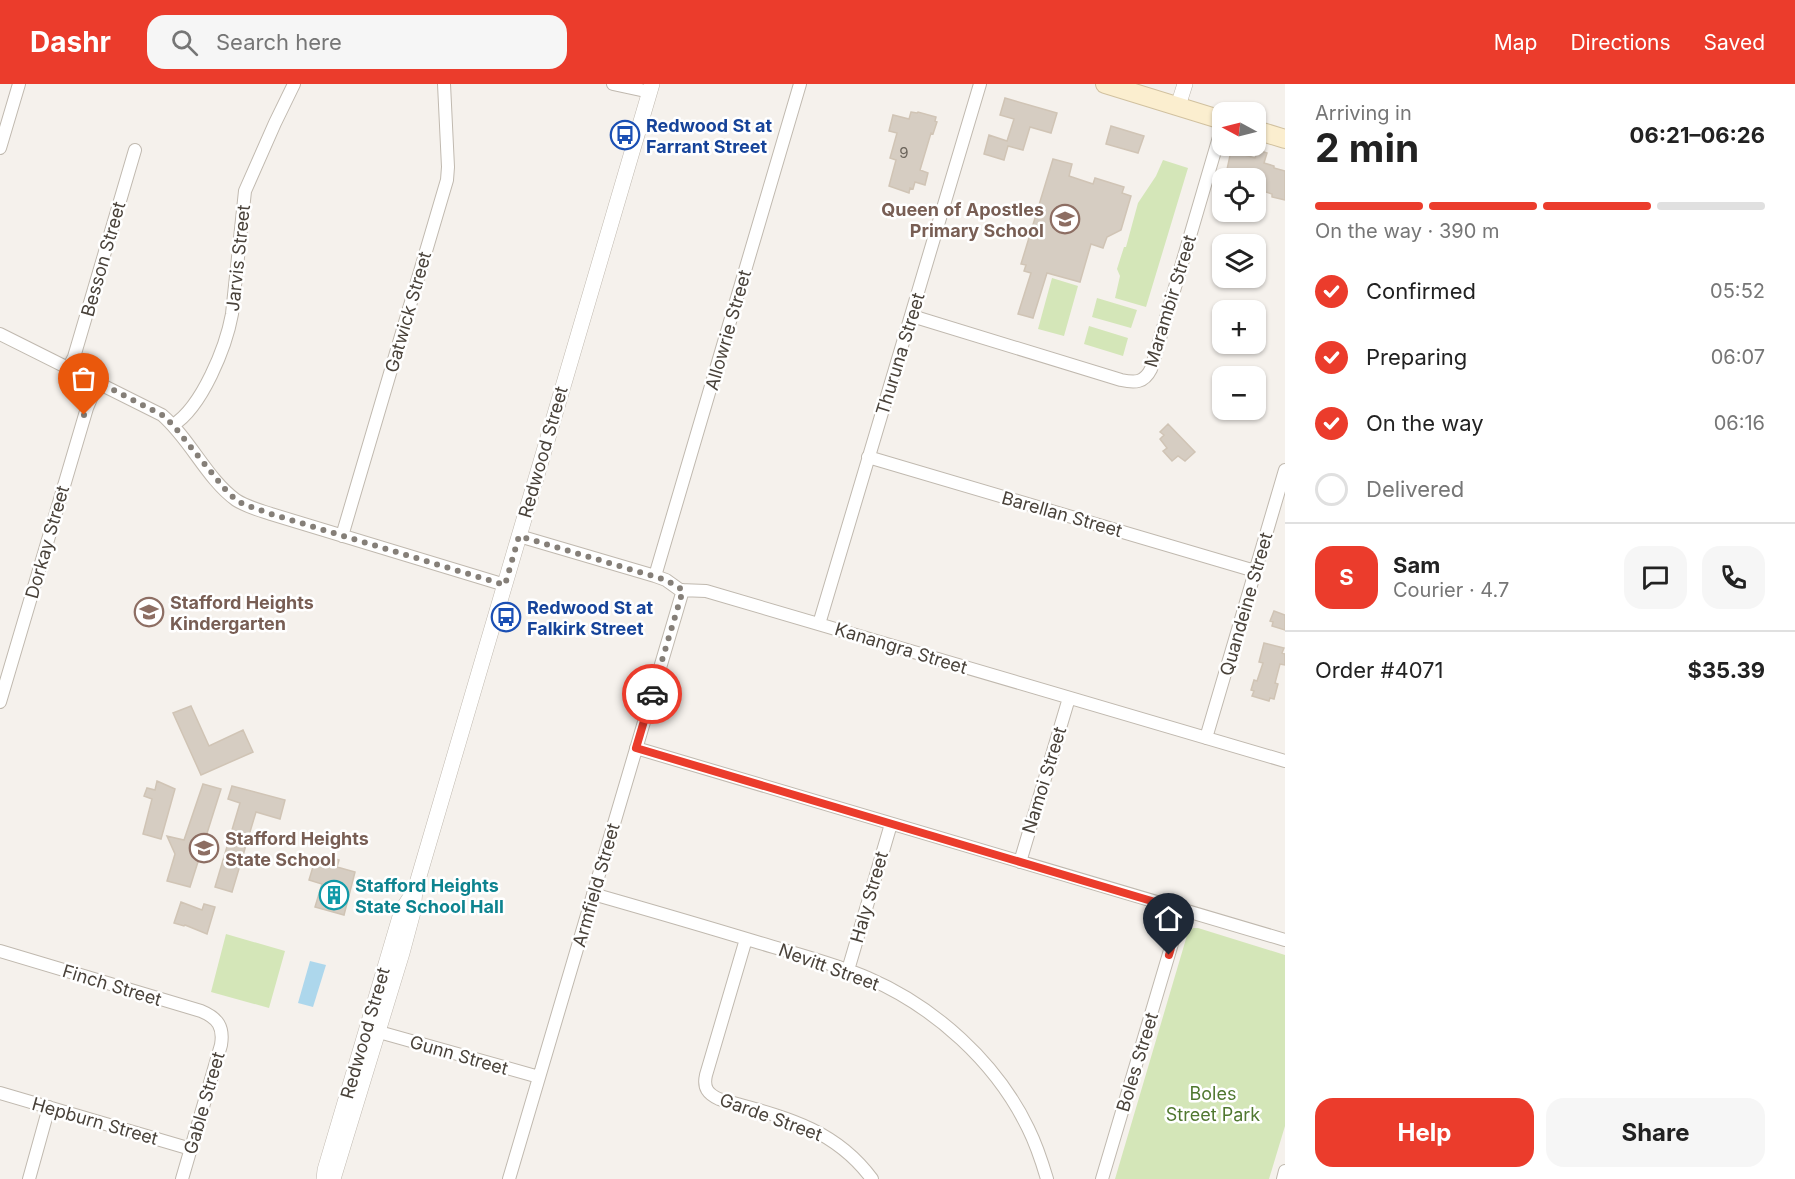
<!DOCTYPE html>
<html lang="en">
<head>
<meta charset="utf-8">
<style>
	body { margin:0; font-family:Inter,sans-serif; background:#f6f6f6; color:#222; height:100vh; display:flex; flex-direction:column; font-size:22px; white-space:nowrap }
	* { box-sizing:border-box; margin:0 }
	p { font-size:20px; color:#767676 }
	.icon { flex:none; width:33px; height:33px; fill:none; stroke:currentColor; stroke-width:2; stroke-linecap:round; stroke-linejoin:round }
	.map { position:relative; flex:1; overflow:hidden }
	.panel { display:flex; flex-direction:column; background:#fff; width:510px }
	.panel>* { flex:none }
	.needle { width:39px; rotate:277deg }
	.tools { position:absolute; left:1212px; top:18px; display:grid; gap:12px }
	.tools a { display:grid; place-items:center; width:54px; height:54px; border-radius:12px; background:#fff; box-shadow:0 2px 4px #0004; font-size:30px }
	.pin { position:absolute; display:grid; place-items:center; width:51px; height:51px; color:#fff; margin:-62px -26px; border-radius:50% 50% 50% 0; rotate:-45deg; box-shadow:0 0 6px #0007 }
	.pin .icon { rotate:45deg }
	.courier { position:absolute; display:grid; place-items:center; width:60px; height:60px; margin:-30px; border:4px solid #eb3c2c; border-radius:50%; background:#fff; color:#222; box-shadow:0 2px 8px #0007 }
	.overview em { font-style:normal; font-weight:700 }
	.overview div { display:flex; flex-direction:column-reverse }
	.overview { display:flex; align-items:center; justify-content:space-between; height:102px; padding:0 30px }
	h1 { font-size:39px; font-weight:700; line-height:45px }
	.bar { display:grid; grid-template-columns:repeat(4,1fr); gap:9px 6px; align-content:center; height:72px; padding:0 30px }
	.bar i { height:8px; border-radius:4px; background:#e0e0e0 }
	.bar .selected { background:#eb3c2c }
	.bar p { grid-column:span 4 }
	.line { display:flex; align-items:center; gap:15px; padding:0 30px; border-top:2px solid #e0e0e0 }
	.line div { flex:1 }
	.round { display:grid; place-items:center; flex:none; width:63px; height:63px; border-radius:18px; background:#f6f6f6 }
	ol { padding:0 30px; list-style:none }
	li { display:flex; align-items:center; gap:18px; height:66px }
	li p { margin-inline-start:auto }
	li .icon { padding:6px; border-radius:50%; background:#eb3c2c; color:#fff; stroke-width:4 }
	li:last-child { color:#767676 }
	li i { width:33px; height:33px; border:3px solid #e0e0e0; border-radius:50% }
	.cta { display:flex; gap:12px; margin-top:auto; padding:12px 30px }
	.cta a { flex:1; height:69px; border-radius:18px; background:#eb3c2c; color:#fff; font-size:24px; font-weight:700; line-height:69px; text-align:center }
	.cta a+a { background:#f6f6f6; color:#222 }
	header { display:flex; align-items:center; gap:36px; box-sizing:border-box; height:84px; padding:0 30px; background:#eb3c2c; color:#fff }
	header strong { font-size:28px }
	nav { display:flex; gap:33px; margin-inline-start:auto; font-size:21px }
	.search { width:420px; height:54px; background:#f6f6f6; display:flex; align-items:center; gap:15px; box-sizing:border-box; padding:0 21px; border-radius:18px; color:#767676; font-size:22px }
	main { display:flex; flex:1; min-height:0 }
	.map>svg:first-child { display:block }
	.green { fill:#d4e6b8 }
	.water { fill:#add7ec }
	.building { fill:#d6cdc2; stroke:#d0c4b5; stroke-width:1.5 }
	.lines { fill:none; stroke-linecap:round; stroke-linejoin:round }
	.minor-casing { stroke:#c0b9af; stroke-width:14 }
	.tertiary-casing { stroke:#c0b9af; stroke-width:16 }
	.secondary-casing { stroke:#d1c19f; stroke-width:20 }
	.minor { stroke:#fff; stroke-width:12 }
	.tertiary { stroke:#fff; stroke-width:15 }
	.secondary { stroke:#fbeecf; stroke-width:18 }
	.done { stroke:#857f78; stroke-width:6; stroke-dasharray:0 10.8 }
	.route { stroke:#eb3c2c; stroke-width:8 }
	.labels { text-anchor:middle; dominant-baseline:central; stroke-width:5; stroke-linejoin:round; paint-order:stroke }
	.number-label { font-size:15px; fill:#6c655c }
	.transit-label { font-size:18px; font-weight:bold; fill:#164399; stroke:#fff; text-anchor:start }
	.education-label { font-size:18px; font-weight:bold; fill:#785e54; stroke:#fff; text-anchor:start }
	.street-label { font-size:18px; fill:#49423a; stroke:#fff }
	.culture-label { font-size:18px; font-weight:bold; fill:#0d838f; stroke:#fff; text-anchor:start }
	.park-label { font-size:18px; fill:#507830; stroke:#fff }
</style>
</head>
<body>
<header>
<strong>Dashr</strong>
<div class="search"><svg class="icon" aria-label="search" viewBox="0 0 24 24"><circle cx="10" cy="10" r="6"/><path d="M15 15l6 6"/></svg>Search here</div>
<nav><a>Map</a><a>Directions</a><a>Saved</a></nav>
</header>
<main>
<div class="map">
<svg width="1285" height="1095" viewBox="0 0 1285 1095">
	<rect width="100%" height="100%" fill="#f5f1ec"/>
	<path class="green" d="M1163 76 1188 84 1146 223 1115 214 1120 192 1117 185 1124 163H1126L1138 119 1156 92Z
		M1052 194 1078 202 1064 252 1038 245Z
		M1097 214 1137 226 1131 244 1092 233Z
		M1089 242 1128 254 1123 272 1084 260Z
		M1193 844H1198L1285 871V1042L1269 1095H1115L1188 848Z
		M226 850 285 867 269 924 211 908Z"/>
	<path class="water" d="M310 877 326 881 313 923 298 919Z"/>
	<path class="building" d="M1005 14 1057 29 1051 49 1030 43 1023 66 1008 62 1004 76 984 70 989 51 1007 57 1014 35 1000 31Z
		M911 28 917 29 918 28 936 33 935 37 937 38 933 50 931 49 920 86 928 89 925 101 915 98 913 105 910 104 909 109 889 102 896 76 890 74 897 49 889 47 893 31 909 35Z
		M1111 42 1144 52 1138 69 1106 60Z
		M1258 66 1267 69 1264 79 1274 82V84L1285 87V116L1272 113V110L1260 106 1256 99V94H1243L1226 90 1231 67 1255 74Z
		M1053 75 1072 80 1069 92 1093 100 1095 94 1124 103 1122 109 1131 112 1121 146 1107 153 1103 164 1091 160 1080 198 1047 189 1033 234 1018 230 1031 189 1024 187 1026 181 1021 180Z
		M1168 340 1195 368 1185 377 1178 372 1172 377 1163 367 1167 364 1160 355 1164 351 1160 348Z
		M1274 527 1285 531V546L1272 542 1273 538 1270 537Z
		M1264 559 1284 564 1282 569 1285 570V581L1280 580 1275 599 1278 600 1274 615 1270 614 1269 617 1252 612 1254 607 1251 606 1254 596 1257 597 1263 579 1259 578Z
		M191 622 209 662 243 646 253 668 201 691 173 629Z
		M157 697 175 705 161 755 143 750 152 715 144 712 147 704 155 706Z
		M203 700 221 705 190 803 167 797 175 770 167 752 184 756Z
		M232 702 285 716 280 735 256 728 232 808 215 803 240 719 228 715Z
		M327 772 339 776 337 783 355 788 344 831 315 823 322 800 309 796 315 776H324Z
		M181 818 202 826 204 820 215 823 207 850 185 841 184 842 174 839Z"/>
	<g class="lines">
		<g class="minor-casing">
			<path id="minor" d="M613 0 650 8
				M0 64 19 0
				M912 232 1121 296C1135 299 1144 299 1151 285L1222 43
				M0 250 162 331C190 355 207 395 236 416 247 423 259 426 271 430L505 501
				M68 284 74 273 135 66
				M173 341C202 323 226 263 232 230L245 107 275 39 294 0
				M868 373 1255 487
				M342 452 447 96 448 83 444 0
				M519 452 655 492 666 496 680 506 706 507 1285 677
				M655 492 800 0
				M819 540 980 0
				M0 618 87 324 98 298
				M1206 654 1285 386
				M636 664 1285 856
				M1020 778 1069 614
				M593 810C649 826 704 842 760 859 796 870 833 879 868 894 935 923 996 978 1028 1044 1036 1060 1042 1078 1047 1095
				M746 855 706 991C703 1004 708 1010 719 1015 779 1032 833 1042 872 1095
				M0 867 201 927C218 934 224 943 221 961L182 1095
				M848 886 891 740
				M379 948 539 993
				M0 1009 191 1065
				M29 1095 49 1023
				M509 1095 683 506
				M1102 1095 1182 826
				M1283 1095 1285 1087"/>
		</g>
		<g class="tertiary-casing">
			<path id="tertiary" d="M1178 22 1185 0
				M324 1095 325 1086 402 826 413 809
				M333 1095 402 869 413 828 415 806 652 0"/>
		</g>
		<g class="secondary-casing">
			<path id="secondary" d="M1105 0 1222 36
				M1256 46 1285 55"/>
		</g>
		<use href="#minor" class="minor"/>
		<use href="#tertiary" class="tertiary"/>
		<use href="#secondary" class="secondary"/>
	</g>
	<g class="lines">
		<path class="done" d="M84 331 98 298 162 331 173 341 224 404 234 414 243 420 271 430 505 501 519 452 666 496 683 506 652 610"/>
		<path class="route" d="M652 610 636 664 1182 826 1169 871"/>
	</g>
	<defs>
		<g id="bus-ring" transform="scale(1.5)"><circle r="9.5" fill="#fff" stroke="#1a4fb4" stroke-width="1.5"/><path d="M-5-6H5V4H4V6H2V4H-2V6H-4V4H-5ZM-3.5-4V0h7V-4ZM-3.5 1.2v1.5H-2V1.2ZM2 1.2v1.5H3.5V1.2Z" fill="#1a4fb4"/></g>
		<g id="school-ring" transform="scale(1.5)"><circle r="9.5" fill="#fff" stroke="#8d6e63" stroke-width="1.5"/><path d="M0-5L7-2L0 1L-7-2ZM-4 1L0 2.5L4 1V4Q0 6-4 4Z" fill="#8d6e63"/></g>
		<g id="building-ring" transform="scale(1.5)"><circle r="9.5" fill="#fff" stroke="#0f9aa8" stroke-width="1.5"/><path d="M-4-6H4V6H1V3H-1V6H-4ZM-2.5-4.3h1.7v1.8h-1.7ZM.8-4.3h1.7v1.8H.8ZM-2.5-1h1.7V.8h-1.7ZM.8-1h1.7V.8H.8Z" fill="#0f9aa8"/></g>
	</defs>
	<g fill-rule="evenodd">
		<use href="#bus-ring" x="625" y="51"/>
		<use href="#school-ring" x="1065" y="135"/>
		<use href="#school-ring" x="149" y="528"/>
		<use href="#bus-ring" x="506" y="533"/>
		<use href="#school-ring" x="204" y="764"/>
		<use href="#building-ring" x="334" y="811"/>
	</g>
	<g class="labels">
		<g class="number-label">
			<text x="904" y="68">9</text>
		</g>
		<g class="transit-label">
			<text x="646" y="41">Redwood St at<tspan x="646" dy="21">Farrant Street</tspan></text>
			<text x="527" y="523">Redwood St at<tspan x="527" dy="21">Falkirk Street</tspan></text>
		</g>
		<g class="education-label">
			<text x="1044" y="125" text-anchor="end">Queen of Apostles<tspan x="1044" dy="21">Primary School</tspan></text>
			<text x="170" y="518">Stafford Heights<tspan x="170" dy="21">Kindergarten</tspan></text>
			<text x="225" y="754">Stafford Heights<tspan x="225" dy="21">State School</tspan></text>
		</g>
		<g class="street-label">
			<text transform="translate(238 174) rotate(-84)">Jarvis Street</text>
			<text transform="translate(103 175) rotate(-74)">Besson Street</text>
			<text transform="translate(1170 217) rotate(-73)">Marambir Street</text>
			<text transform="translate(408 228) rotate(-74)">Gatwick Street</text>
			<text transform="translate(728 246) rotate(-74)">Allowrie Street</text>
			<text transform="translate(900 270) rotate(-73)">Thuruna Street</text>
			<text transform="translate(543 368) rotate(-74)">Redwood Street</text>
			<text transform="translate(1062 430) rotate(16)">Barellan Street</text>
			<text transform="translate(47 458) rotate(-74)">Dorkay Street</text>
			<text transform="translate(1246 520) rotate(-74)">Quandeine Street</text>
			<text transform="translate(901 564) rotate(17)">Kanangra Street</text>
			<text transform="translate(1044 696) rotate(-73)">Namoi Street</text>
			<text transform="translate(596 801) rotate(-74)">Armfield Street</text>
			<text transform="translate(869 813) rotate(-74)">Haly Street</text>
			<text transform="translate(829 883) rotate(20)">Nevitt Street</text>
			<text transform="translate(112 901) rotate(17)">Finch Street</text>
			<text transform="translate(365 949) rotate(-74)">Redwood Street</text>
			<text transform="translate(459 971) rotate(16)">Gunn Street</text>
			<text transform="translate(1137 978) rotate(-73)">Boles Street</text>
			<text transform="translate(204 1019) rotate(-74)">Gable Street</text>
			<text transform="translate(771 1033) rotate(20)">Garde Street</text>
			<text transform="translate(95 1037) rotate(16)">Hepburn Street</text>
		</g>
		<g class="culture-label">
			<text x="355" y="801">Stafford Heights<tspan x="355" dy="21">State School Hall</tspan></text>
		</g>
		<g class="park-label">
			<text x="1213" y="1009">Boles<tspan x="1213" dy="21">Street Park</tspan></text>
		</g>
	</g>
</svg>
<div class="tools">
<a><svg class="needle" viewBox="-14 -14 28 28"><path d="M0-13l5 13h-10z" fill="#e53935"/><path d="M0 13l5-13h-10z" fill="#767676"/></svg></a>
<a><svg class="icon" aria-label="locate" viewBox="0 0 24 24"><circle cx="12" cy="12" r="6"/><path d="M12 2v4M12 18v4M2 12h4M18 12h4"/></svg></a>
<a><svg class="icon" aria-label="layers" viewBox="0 0 24 24"><path d="M12 4l9 5-9 5-9-5zM3 14l9 5 9-5"/></svg></a>
<a>+</a>
<a>−</a>
</div>
<div class="pin" style="left:84px;top:331px;background:#ea580c"><svg class="icon" aria-label="bag" viewBox="0 0 24 24"><path d="M5 8h14l-1 12H6zM9 8a3 3 0 0 1 6 0"/></svg></div>
<div class="pin" style="left:1169px;top:871px;background:#1f2937"><svg class="icon" aria-label="home" viewBox="0 0 24 24"><path d="M3 11l9-7 9 7M6 9v11h12V9"/></svg></div>
<div class="courier" style="left:652px;top:610px"><svg class="icon" aria-label="car" viewBox="0 0 24 24"><path d="M5 17H2v-5l4-1 3-4h7l3 4 3 1v5h-3M9 17h6M6 11h13"/><circle cx="7" cy="17" r="2"/><circle cx="17" cy="17" r="2"/></svg></div>
</div>
<section class="panel">
<div class="overview"><div><h1>2 min</h1><p>Arriving in</p></div><em>06:21–06:26</em></div>
<div class="bar"><i class="selected"></i><i class="selected"></i><i class="selected"></i><i></i><p>On the way · 390 m</p></div>
<ol>
<li><svg class="icon" aria-label="check" viewBox="0 0 24 24"><path d="M5 12l5 5 9-10"/></svg>Confirmed<p>05:52</p></li>
<li><svg class="icon" aria-label="check" viewBox="0 0 24 24"><path d="M5 12l5 5 9-10"/></svg>Preparing<p>06:07</p></li>
<li><svg class="icon" aria-label="check" viewBox="0 0 24 24"><path d="M5 12l5 5 9-10"/></svg>On the way<p>06:16</p></li>
<li><i></i>Delivered</li>
</ol>
<div class="line" style="height:108px"><b class="round" style="background:#eb3c2c;color:#fff">S</b><div><b>Sam</b><p>Courier · 4.7</p></div><a class="round"><svg class="icon" aria-label="chat" viewBox="0 0 24 24"><path d="M4 5h16v11H9l-5 4z"/></svg></a><a class="round"><svg class="icon" aria-label="phone" viewBox="0 0 24 24"><path d="M5 4h4l2 5-3 2q2 4 5 5l2-3 5 2v4C11 20 4 13 5 4z"/></svg></a></div>
<div class="line" style="height:78px"><div>Order #4071</div><b>$35.39</b></div>
<div class="cta"><a>Help</a><a>Share</a></div>
</section>
</main>
</body>
</html>
